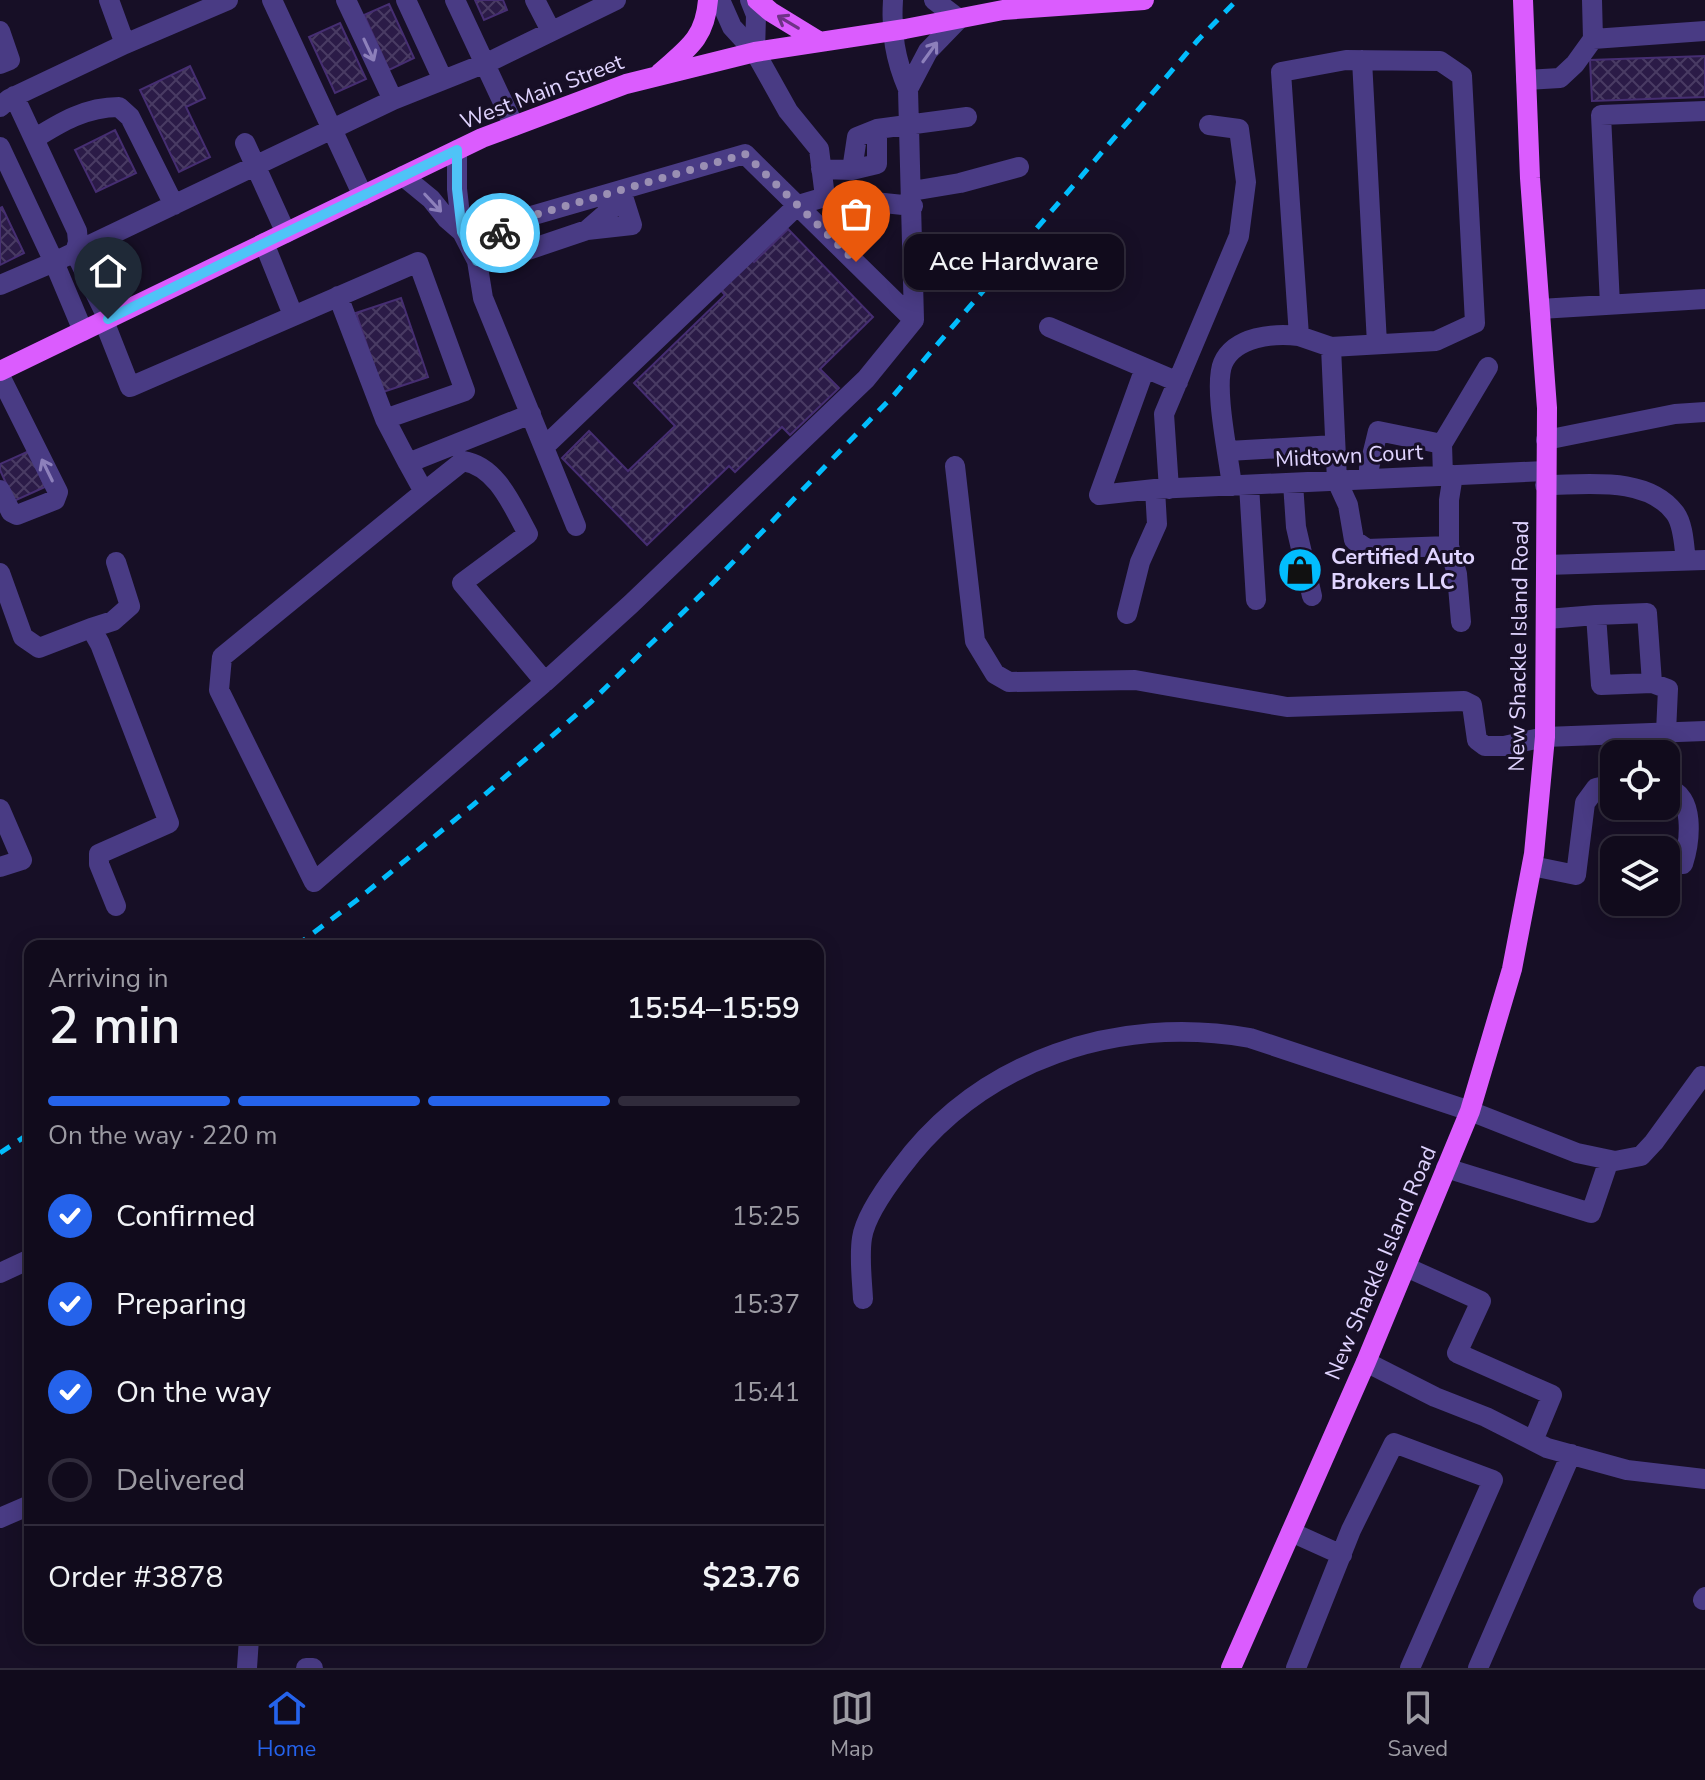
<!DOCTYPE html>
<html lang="en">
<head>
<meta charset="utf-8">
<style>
	body { margin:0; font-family:"Nunito Sans",sans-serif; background:#1a1425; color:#f1f3f6; height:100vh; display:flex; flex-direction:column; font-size:30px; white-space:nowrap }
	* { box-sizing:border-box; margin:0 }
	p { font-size:26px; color:#9c9ba3 }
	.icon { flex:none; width:44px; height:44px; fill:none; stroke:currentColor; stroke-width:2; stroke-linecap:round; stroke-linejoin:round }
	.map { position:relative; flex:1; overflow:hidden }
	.panel { position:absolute; left:24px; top:940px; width:800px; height:704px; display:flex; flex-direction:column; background:#110b1c; border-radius:16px; box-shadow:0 4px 20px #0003,0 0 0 2px #302b3b }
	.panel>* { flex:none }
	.controls { position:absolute; left:1600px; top:740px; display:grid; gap:16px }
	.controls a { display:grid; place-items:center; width:80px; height:80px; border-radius:16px; background:#110b1c; box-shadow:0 4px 20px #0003,0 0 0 2px #302b3b; font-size:40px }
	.pin { position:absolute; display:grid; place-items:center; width:68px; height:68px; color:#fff; margin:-82px -34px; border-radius:50% 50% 50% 0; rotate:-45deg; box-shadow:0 0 8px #0007 }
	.pin .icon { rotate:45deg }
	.courier { position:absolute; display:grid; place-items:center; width:80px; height:80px; margin:-40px; border:6px solid #4fc3f7; border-radius:50%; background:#fff; color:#222; box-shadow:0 2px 10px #0007 }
	.bubble { position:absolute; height:56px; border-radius:16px; background:#110b1c; box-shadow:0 4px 20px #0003,0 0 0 2px #302b3b; font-size:26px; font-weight:600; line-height:56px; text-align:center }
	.head em { font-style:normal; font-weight:600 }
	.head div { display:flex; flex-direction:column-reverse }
	.head { display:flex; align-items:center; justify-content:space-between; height:136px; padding:0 24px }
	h1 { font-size:52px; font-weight:600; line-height:60px }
	.bar { display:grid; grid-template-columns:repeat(4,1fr); gap:12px 8px; align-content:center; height:96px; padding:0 24px }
	.bar i { height:10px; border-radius:6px; background:#302b3b }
	.bar .selected { background:#2563eb }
	.bar p { grid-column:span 4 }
	.line { display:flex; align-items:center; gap:20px; padding:0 24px; border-top:2px solid #302b3b }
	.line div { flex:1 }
	ol { padding:0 24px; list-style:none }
	li { display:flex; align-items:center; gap:24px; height:88px }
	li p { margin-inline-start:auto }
	li .icon { padding:8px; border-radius:50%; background:#2563eb; color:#fff; stroke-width:4 }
	li:last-child { color:#9c9ba3 }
	li i { width:44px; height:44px; border:4px solid #302b3b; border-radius:50% }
	.menu { display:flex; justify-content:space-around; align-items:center; height:112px; border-top:2px solid #302b3b; background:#110b1c; font-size:22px; color:#9c9ba3 }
	.menu a { display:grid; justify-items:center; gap:4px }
	.menu .selected { color:#2563eb }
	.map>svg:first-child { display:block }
	.building { fill:url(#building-cross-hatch); stroke:#462e72; stroke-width:2 }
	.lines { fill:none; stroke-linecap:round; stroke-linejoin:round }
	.minor { stroke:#493b84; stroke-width:20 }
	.major { stroke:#db5cfe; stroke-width:20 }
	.rail { stroke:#02bdfd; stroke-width:5; stroke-dasharray:12 10; stroke-linecap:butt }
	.oneway { stroke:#6f3287 }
	.oneway2 { stroke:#8d80bb }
	.done { stroke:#9a8fb3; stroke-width:8; stroke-dasharray:0 14.4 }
	.route { stroke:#4fc3f7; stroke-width:10 }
	.labels { text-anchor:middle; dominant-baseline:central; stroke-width:6; stroke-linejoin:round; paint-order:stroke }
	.street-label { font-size:22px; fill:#e0d4ff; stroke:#170f26 }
	.poi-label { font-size:22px; font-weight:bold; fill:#e0d4ff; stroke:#170f26; text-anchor:start }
</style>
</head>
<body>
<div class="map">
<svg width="1705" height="1668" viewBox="0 0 1705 1668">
	<defs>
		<pattern id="building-cross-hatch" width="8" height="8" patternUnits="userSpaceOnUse" patternTransform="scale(2)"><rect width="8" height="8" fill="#2b1b47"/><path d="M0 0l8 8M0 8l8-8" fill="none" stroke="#493b63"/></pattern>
	</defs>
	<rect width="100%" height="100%" fill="#170f26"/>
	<path class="building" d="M475 0H503L507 10 484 20Z
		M389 4 414 58 389 70 364 15Z
		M340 23 366 79 335 93 309 37Z
		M1705 56V97L1592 101 1590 60Z
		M190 66 205 98 186 107 210 157 179 172 140 90Z
		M115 130 136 173 96 192 75 150Z
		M2 207 24 253 0 265V208Z
		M788 229 873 317 820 369 839 388 790 435 782 427 735 472 729 466 647 545 562 458 589 431 628 471 675 426 634 383 725 295 719 288 750 258 754 262Z
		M401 298 428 377 383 392 356 313Z
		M29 451 45 487 14 501 0 470V464Z"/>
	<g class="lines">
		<path class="minor" d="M109 0 125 44
			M272 0 363 196
			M346 0 393 100
			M406 0 443 80
			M455 0 514 126
			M535 0 551 31
			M720 0 732 27 755 52 788 111 819 149 825 197 913 206
			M750 0 756 15 755 52
			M1592 0 1593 39
			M0 31 10 60 0 64
			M1362 60 1377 344
			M1526 80 1560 78 1575 64 1593 39 1705 31
			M908 89 928 51 959 19 934 0
			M14 96 77 231 78 242 75 252 108 319
			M0 107 9 99 125 44 228 0
			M34 139C61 122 86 107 119 107L130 117 174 205
			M245 143 286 233
			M0 147 54 262 83 331
			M457 150V189L462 232 477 261 483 298 576 526
			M821 169 852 170 877 164V129
			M852 170 857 137 877 129 967 117
			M403 176 431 199 447 219 462 232
			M912 191 960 183 1019 167
			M587 230 610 210 621 190
			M264 243 293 315
			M477 261 490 240 517 220 745 154 914 320
			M477 261 525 251 587 230 632 225 621 190
			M0 285 54 262 393 100 491 61 616 0
			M338 296 385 419
			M1610 305 1601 115 1705 111
			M1540 309 1705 299
			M104 321 130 387 418 262 465 391 385 419 408 463
			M1049 327 1178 382
			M1331 347 1299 336 1281 72 1346 60 1440 61 1462 76 1475 323 1436 341 1331 347 1337 481 1348 505 1354 540 1367 549 1449 546 1457 574 1461 622
			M1145 368 1099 495 1155 489 1545 471
			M0 376 58 492 55 500 17 515 11 512 0 490
			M531 414 408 463 424 492 222 657 219 690 314 882 545 682
			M1546 440 1675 414 1705 412
			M544 447 798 205 825 197
			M1228 451 1335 445
			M955 466 975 641 995 674 1009 682 1135 680 1287 707 1464 701 1472 705 1477 740 1485 746H1504L1545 737 1705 731
			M1443 476 1442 444 1488 367
			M1369 479V468L1378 431 1442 444
			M1293 483 1296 527 1312 596
			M1249 485 1256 600
			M1545 485C1585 485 1647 475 1675 513 1684 525 1684 547 1686 561
			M1232 486C1229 458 1213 386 1223 363 1235 336 1274 333 1299 336
			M1169 489 1164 414 1239 236 1246 182 1239 129 1209 125
			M424 492 463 461C497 466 513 507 528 534L462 583 545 682 631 604 866 379 914 320 908 89C895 59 891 33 893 0
			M1449 546V500L1453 475
			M1546 565 1705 560
			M0 573 23 637 39 648 91 628 100 644 169 823 99 854V864L116 906
			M1127 614 1140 562 1157 524 1155 489
			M1596 615 1647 613 1652 683
			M1547 619 1596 615 1601 685 1652 683 1668 689 1666 732
			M91 628 113 621 130 606 116 562
			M1666 789C1696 793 1690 842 1683 864
			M0 809 22 860 0 867
			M1532 866 1576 875 1585 803 1596 788 1614 784
			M1446 1168 1591 1213 1609 1160
			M1406 1267 1481 1301 1457 1353 1552 1395 1533 1441
			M0 1273 30 1259
			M863 1299C862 1279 859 1257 862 1238 865 1217 887 1186 900 1169 981 1059 1118 1015 1250 1038L1470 1111 1577 1153 1615 1161 1641 1156 1654 1142 1702 1076
			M1366 1362 1435 1397 1486 1417 1547 1448 1627 1470 1705 1479
			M0 1518 30 1505
			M1291 1532 1342 1555
			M1703 1600 1705 1597
			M247 1668 249 1638
			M306 1668H313
			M1296 1668 1351 1530 1394 1443 1493 1480 1410 1668
			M1478 1668 1571 1454"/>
		<path class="major" d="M757 0 771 12 820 42
			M660 73C687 49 705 39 708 0
			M0 371 482 138 626 84 755 52 905 29 1003 10 1144 0
			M1231 1668 1366 1362 1470 1111 1512 969 1534 854 1545 737 1547 408 1530 178 1523 0"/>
		<path class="rail" d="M296 946 357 900 473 805 592 701 709 587 894 395 1198 40 1237 0
			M0 1153 30 1133"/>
	</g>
	<defs><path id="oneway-shaft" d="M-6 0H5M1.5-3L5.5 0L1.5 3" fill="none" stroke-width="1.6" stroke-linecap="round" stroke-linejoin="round" transform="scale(2)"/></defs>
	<use class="oneway" href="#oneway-shaft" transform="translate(788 22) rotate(-149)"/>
	<g class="oneway2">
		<use href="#oneway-shaft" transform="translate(369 50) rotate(65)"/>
		<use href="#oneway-shaft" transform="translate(930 52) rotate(-54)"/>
		<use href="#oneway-shaft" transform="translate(433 203) rotate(47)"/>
		<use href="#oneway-shaft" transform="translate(47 470) rotate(-116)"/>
	</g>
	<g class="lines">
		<path class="done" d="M500 233 517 220 745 154 856 262"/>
		<path class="route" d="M108 319 457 150V189L462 232 477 261 490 240 500 233"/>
	</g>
	<defs>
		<g id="shop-disc" transform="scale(2.3)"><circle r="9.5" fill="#02bdfd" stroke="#170f26"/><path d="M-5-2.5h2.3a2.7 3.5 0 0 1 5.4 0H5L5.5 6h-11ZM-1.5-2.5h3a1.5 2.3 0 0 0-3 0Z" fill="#111"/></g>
	</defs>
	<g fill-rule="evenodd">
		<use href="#shop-disc" x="1300" y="570"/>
	</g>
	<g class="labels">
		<g class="street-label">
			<text transform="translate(542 92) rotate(-21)">West Main Street</text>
			<text transform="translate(1349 456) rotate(-3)">Midtown Court</text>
			<text transform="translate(1519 646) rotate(-89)">New Shackle Island Road</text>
			<text transform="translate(1381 1263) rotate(-67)">New Shackle Island Road</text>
		</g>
		<g class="poi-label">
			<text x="1331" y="557">Certified Auto<tspan x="1331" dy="25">Brokers LLC</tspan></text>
		</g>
	</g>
</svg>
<div class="controls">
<a><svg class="icon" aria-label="locate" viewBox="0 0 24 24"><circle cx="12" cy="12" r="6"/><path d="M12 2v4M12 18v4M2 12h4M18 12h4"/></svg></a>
<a><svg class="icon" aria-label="layers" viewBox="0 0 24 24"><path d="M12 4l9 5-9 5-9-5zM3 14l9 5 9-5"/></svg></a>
</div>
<div class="pin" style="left:856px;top:262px;background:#ea580c"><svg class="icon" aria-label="bag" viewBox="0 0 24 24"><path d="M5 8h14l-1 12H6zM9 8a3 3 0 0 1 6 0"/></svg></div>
<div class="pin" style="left:108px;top:319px;background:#1f2937"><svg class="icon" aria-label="home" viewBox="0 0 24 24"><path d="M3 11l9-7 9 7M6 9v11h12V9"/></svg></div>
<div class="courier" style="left:500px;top:233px"><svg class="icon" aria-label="bike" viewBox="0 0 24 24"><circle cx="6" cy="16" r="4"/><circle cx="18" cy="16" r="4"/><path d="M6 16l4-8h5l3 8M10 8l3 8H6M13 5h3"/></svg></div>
<div class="bubble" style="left:904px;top:234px;width:220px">Ace Hardware</div>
<section class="panel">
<div class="head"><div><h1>2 min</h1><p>Arriving in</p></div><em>15:54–15:59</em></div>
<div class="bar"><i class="selected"></i><i class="selected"></i><i class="selected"></i><i></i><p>On the way · 220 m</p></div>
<ol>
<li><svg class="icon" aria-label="check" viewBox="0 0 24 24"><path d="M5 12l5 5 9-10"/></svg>Confirmed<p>15:25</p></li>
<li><svg class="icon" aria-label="check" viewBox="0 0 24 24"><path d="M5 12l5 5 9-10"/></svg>Preparing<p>15:37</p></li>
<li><svg class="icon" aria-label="check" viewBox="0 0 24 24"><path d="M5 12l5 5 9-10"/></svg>On the way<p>15:41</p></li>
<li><i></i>Delivered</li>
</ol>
<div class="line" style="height:104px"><div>Order #3878</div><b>$23.76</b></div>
</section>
</div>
<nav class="menu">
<a class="selected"><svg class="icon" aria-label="home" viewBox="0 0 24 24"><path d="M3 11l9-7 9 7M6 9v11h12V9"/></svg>Home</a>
<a><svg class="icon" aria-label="map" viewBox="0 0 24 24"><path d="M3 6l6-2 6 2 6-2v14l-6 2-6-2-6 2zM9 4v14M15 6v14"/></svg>Map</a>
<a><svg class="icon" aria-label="saved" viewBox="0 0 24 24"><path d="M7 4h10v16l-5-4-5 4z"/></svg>Saved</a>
</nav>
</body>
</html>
